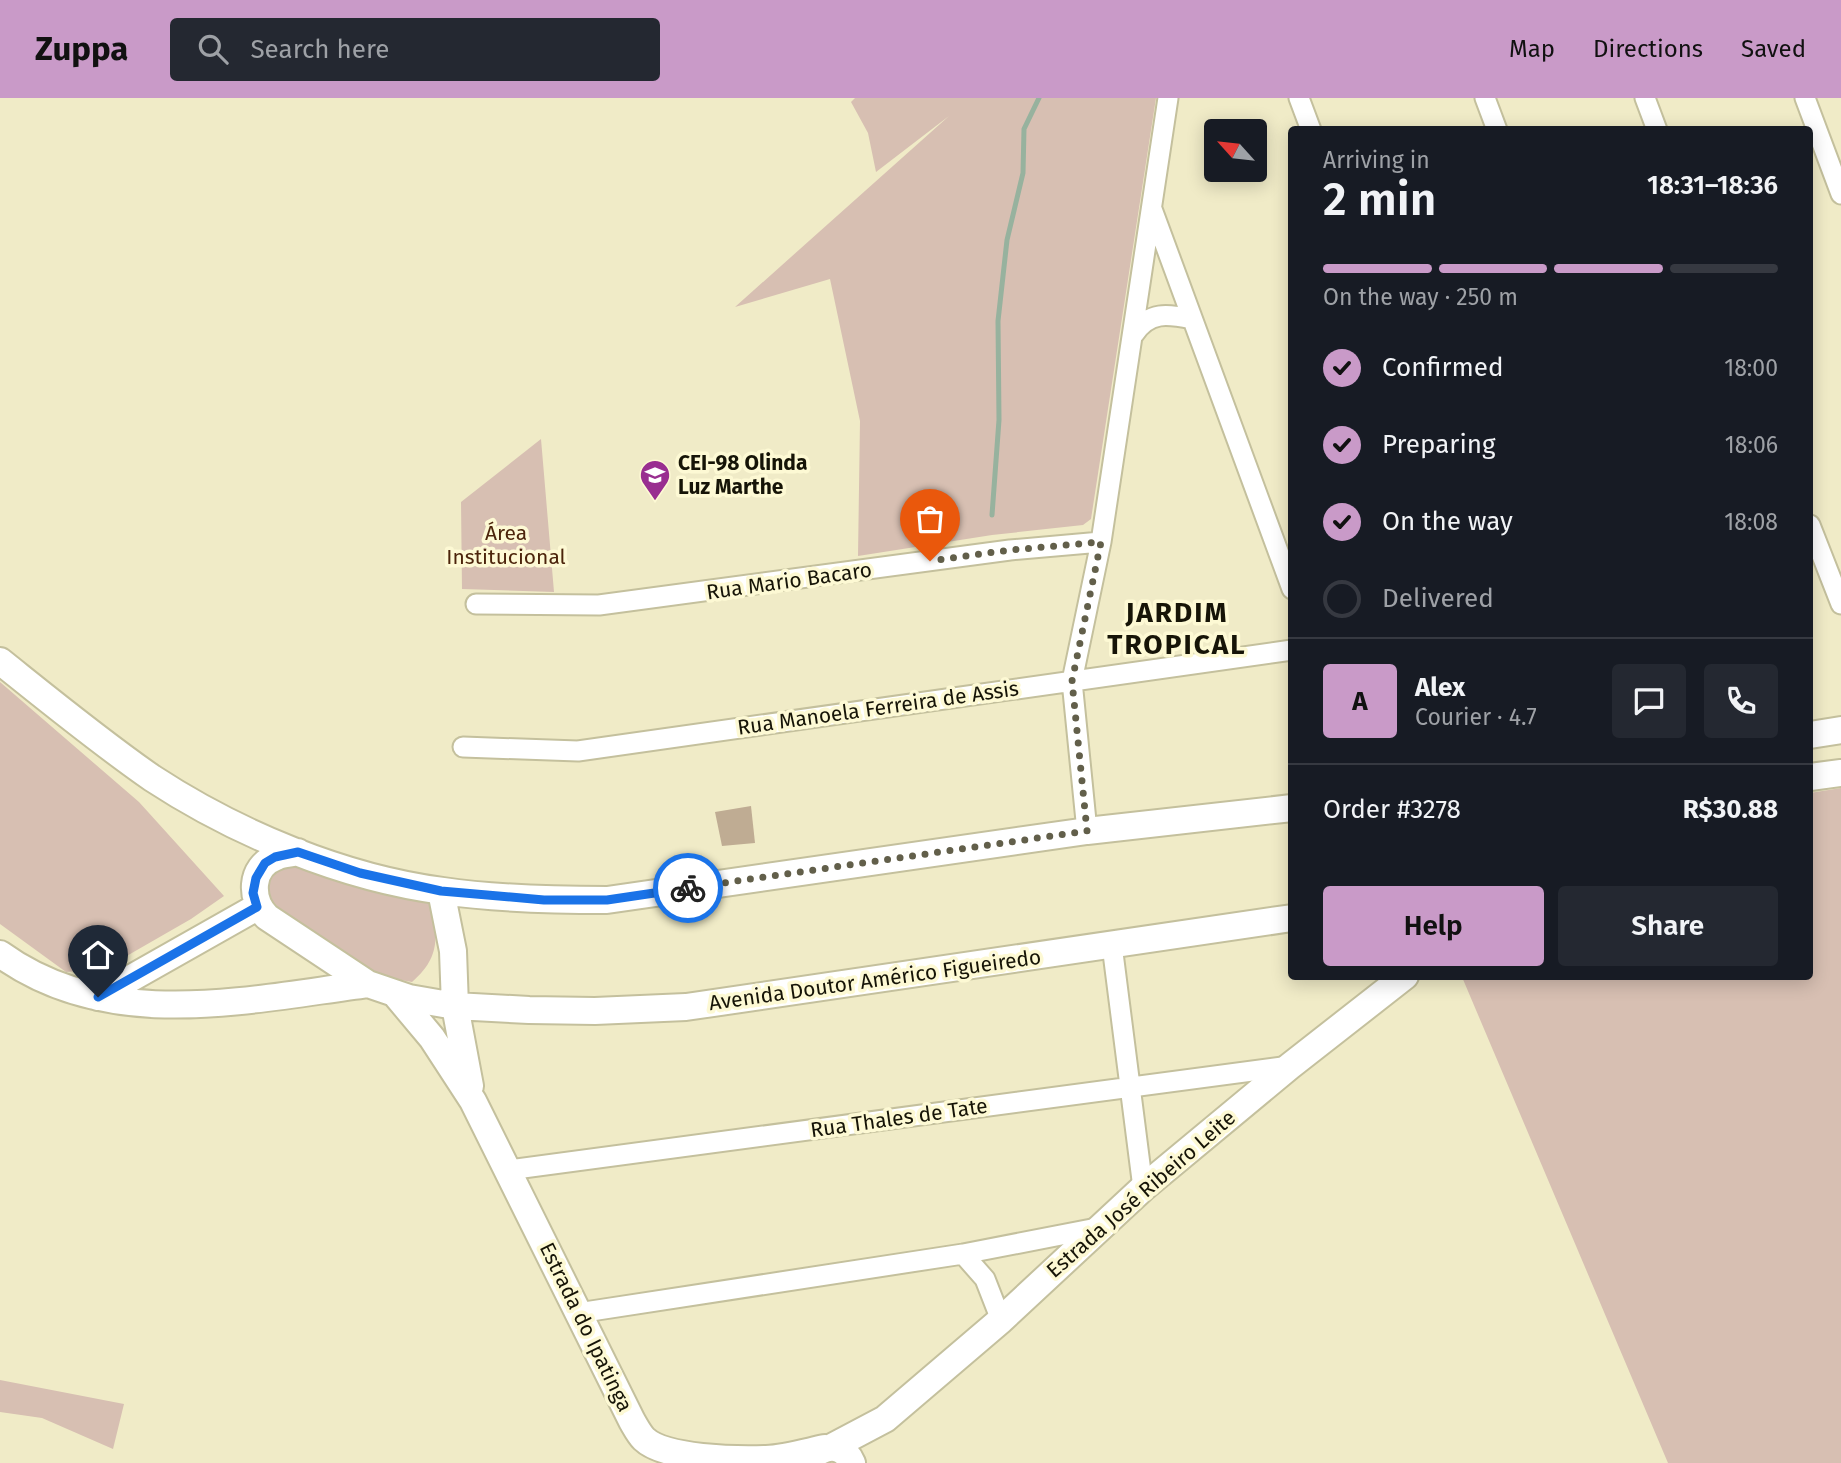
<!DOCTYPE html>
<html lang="en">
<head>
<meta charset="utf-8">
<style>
	body { margin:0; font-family:"Fira Sans",sans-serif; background:#242831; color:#f1f3f6; height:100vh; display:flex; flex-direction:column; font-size:26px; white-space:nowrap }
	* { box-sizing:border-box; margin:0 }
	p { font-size:23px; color:#9ea1a6 }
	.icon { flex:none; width:38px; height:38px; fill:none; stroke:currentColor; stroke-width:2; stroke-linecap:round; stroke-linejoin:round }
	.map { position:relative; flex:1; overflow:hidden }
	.side { position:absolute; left:1288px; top:28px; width:525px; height:854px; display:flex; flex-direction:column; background:#171b24; border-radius:7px; box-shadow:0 4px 18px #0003 }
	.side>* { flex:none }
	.needle { width:46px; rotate:297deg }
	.tools { position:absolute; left:1204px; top:21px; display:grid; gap:14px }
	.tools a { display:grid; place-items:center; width:63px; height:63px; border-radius:7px; background:#171b24; box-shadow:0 4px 18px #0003; font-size:35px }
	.pin { position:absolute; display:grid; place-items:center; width:60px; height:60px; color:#fff; margin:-72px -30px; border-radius:50% 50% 50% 0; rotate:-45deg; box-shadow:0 0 7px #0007 }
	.pin .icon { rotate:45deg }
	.courier { position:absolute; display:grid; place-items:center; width:70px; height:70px; margin:-35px; border:5px solid #1a73e8; border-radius:50%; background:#fff; color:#222; box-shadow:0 2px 9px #0007 }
	.head em { font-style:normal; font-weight:600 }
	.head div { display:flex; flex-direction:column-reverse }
	.head { display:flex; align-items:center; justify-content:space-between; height:119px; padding:0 35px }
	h1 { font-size:46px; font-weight:600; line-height:52px }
	.bar { display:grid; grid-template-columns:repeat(4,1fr); gap:10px 7px; align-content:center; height:84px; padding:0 35px }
	.bar i { height:9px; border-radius:5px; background:#363941 }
	.bar .selected { background:#c99ac8 }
	.bar p { grid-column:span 4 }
	.line { display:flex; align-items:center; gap:18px; padding:0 35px; border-top:2px solid #363941 }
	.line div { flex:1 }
	.round { display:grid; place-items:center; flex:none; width:74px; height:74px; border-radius:7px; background:#242831 }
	ol { padding:0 35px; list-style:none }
	li { display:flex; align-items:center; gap:21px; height:77px }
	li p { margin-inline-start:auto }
	li .icon { padding:7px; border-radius:50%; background:#c99ac8; color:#111; stroke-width:4 }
	li:last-child { color:#9ea1a6 }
	li i { width:38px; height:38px; border:4px solid #363941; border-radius:50% }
	.action { display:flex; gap:14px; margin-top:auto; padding:14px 35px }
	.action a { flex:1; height:80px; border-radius:7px; background:#c99ac8; color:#111; font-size:28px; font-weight:600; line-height:80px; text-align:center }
	.action a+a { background:#242831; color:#f1f3f6 }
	header { display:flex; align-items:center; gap:42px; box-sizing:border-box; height:98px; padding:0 35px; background:#c99ac8; color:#111 }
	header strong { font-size:33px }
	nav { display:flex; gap:38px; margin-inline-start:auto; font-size:24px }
	.search { width:490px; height:63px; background:#242831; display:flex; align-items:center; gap:18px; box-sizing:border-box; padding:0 24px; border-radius:7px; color:#9ea1a6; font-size:26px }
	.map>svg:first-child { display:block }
	.green { fill:#d7bfb2 }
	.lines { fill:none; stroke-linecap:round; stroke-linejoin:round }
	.stream { stroke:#97b29e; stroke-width:5 }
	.building { fill:#bfac93 }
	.street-casing { stroke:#c4c09d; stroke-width:23 }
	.secondary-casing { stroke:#c4c09d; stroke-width:30 }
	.street { stroke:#fff; stroke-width:19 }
	.secondary { stroke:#fff; stroke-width:26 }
	.done { stroke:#625f4a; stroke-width:7; stroke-dasharray:0 12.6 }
	.route { stroke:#1a73e8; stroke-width:9 }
	.labels { text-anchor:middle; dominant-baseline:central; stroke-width:7; stroke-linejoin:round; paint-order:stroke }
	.poi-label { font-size:21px; font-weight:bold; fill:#161407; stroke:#fdf9d4; text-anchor:start }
	.park-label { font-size:21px; fill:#4c240b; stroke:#fdf9d4 }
	.street-label { font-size:21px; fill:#161407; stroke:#fdf9d4 }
	.district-label { font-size:28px; font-weight:bold; letter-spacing:2px; fill:#161407; stroke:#fdf9d4 }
</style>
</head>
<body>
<header>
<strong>Zuppa</strong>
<div class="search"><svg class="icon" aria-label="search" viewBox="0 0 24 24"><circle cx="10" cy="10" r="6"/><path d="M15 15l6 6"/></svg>Search here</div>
<nav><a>Map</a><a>Directions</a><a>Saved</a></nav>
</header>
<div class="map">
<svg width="1841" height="1365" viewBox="0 0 1841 1365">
	<rect width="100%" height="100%" fill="#f0ebc7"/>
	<path class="green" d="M855 0H1156L1091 421 1083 427 992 437 858 458 860 323 830 181 735 209 949 18 876 74 868 35 851 4Z
		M541 341 554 494 462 491 461 404Z
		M0 584 139 704 224 798 191 821 104 871 66 874 0 826Z
		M1841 690V1365H1668L1462 879 1810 878V695Z
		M278 763 423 799 432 805C437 839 441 859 412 884 355 875 295 836 261 789Z
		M0 1282 124 1306 113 1351 42 1320 0 1314Z"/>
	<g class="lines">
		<path class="stream" d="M992 417 999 322 998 223 1007 142 1023 75 1024 31 1039 0"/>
	</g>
	<path class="building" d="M751 708 755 745 722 748 715 714Z"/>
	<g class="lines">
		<g class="street-casing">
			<path id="street" d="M1299 0 1311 32
				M1485 0 1497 32
				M1645 0 1657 32
				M1805 0 1841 96
				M1152 111 1292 491
				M1134 236C1149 213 1168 216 1192 221
				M1810 427 1841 506
				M476 506 599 507 1010 452 1101 444
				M463 649 578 653 1292 552
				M1087 733 1072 583 1101 444 1168 0
				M1112 847 1143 1090
				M508 1072 1290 968
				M963 1156 985 1181 1001 1222
				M578 1215 963 1156 1102 1129"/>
		</g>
		<g class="secondary-casing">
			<path id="secondary" d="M0 563C50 603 100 644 152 680 236 735 343 780 443 793 497 801 553 802 607 802L1087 733 1292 710
				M1810 637 1841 632
				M1810 679 1841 675
				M298 754C291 756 282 756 276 759 249 769 250 802 267 819L368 886 409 900 455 908 529 912 595 913 686 909 1292 820
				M441 793 453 853 455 908 470 988
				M0 856C109 935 244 902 368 886
				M396 897 432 940 473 1003 632 1323C635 1328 639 1336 644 1341 665 1361 737 1362 766 1361 785 1360 806 1354 825 1350
				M98 899 257 809
				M832 1349 885 1321 1001 1222 1143 1090 1290 968 1405 878
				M820 1353C834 1346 846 1351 852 1365"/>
		</g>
		<use href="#street" class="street"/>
		<use href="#secondary" class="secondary"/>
	</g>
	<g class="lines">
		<path class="done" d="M688 790 1087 733 1072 583 1101 444 1010 452 930 463"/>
		<path class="route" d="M98 899 257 809 253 795 256 780 265 765 275 759 298 754 360 775 441 793 544 802H607L688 790"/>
	</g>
	<defs>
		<g id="school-pin" transform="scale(1.575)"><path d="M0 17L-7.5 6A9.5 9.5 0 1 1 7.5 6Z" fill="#992e90" stroke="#fdf9d4"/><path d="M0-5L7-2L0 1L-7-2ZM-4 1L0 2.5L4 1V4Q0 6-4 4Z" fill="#fff"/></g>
	</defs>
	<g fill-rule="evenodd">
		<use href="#school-pin" x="655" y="377"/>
	</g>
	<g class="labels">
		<g class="poi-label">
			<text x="678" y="365">CEI-98 Olinda<tspan x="678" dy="24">Luz Marthe</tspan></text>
		</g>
		<g class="park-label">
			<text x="506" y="435">Área<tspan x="506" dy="24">Institucional</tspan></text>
		</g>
		<g class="street-label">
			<text transform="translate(789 483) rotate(-8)">Rua Mario Bacaro</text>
			<text transform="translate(878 610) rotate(-8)">Rua Manoela Ferreira de Assis</text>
			<text transform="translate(875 882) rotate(-8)">Avenida Doutor Américo Figueiredo</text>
			<text transform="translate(899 1020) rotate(-8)">Rua Thales de Tate</text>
			<text transform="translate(1141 1096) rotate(-41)">Estrada José Ribeiro Leite</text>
			<text transform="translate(586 1229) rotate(64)">Estrada do Ipatinga</text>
		</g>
		<g class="district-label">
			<text x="1177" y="514">JARDIM<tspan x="1177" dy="32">TROPICAL</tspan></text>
		</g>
	</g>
</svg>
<div class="tools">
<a><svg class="needle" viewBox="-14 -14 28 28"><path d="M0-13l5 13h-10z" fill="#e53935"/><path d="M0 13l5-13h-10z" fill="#9ea1a6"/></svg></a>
</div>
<div class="pin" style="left:930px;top:463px;background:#ea580c"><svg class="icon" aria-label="bag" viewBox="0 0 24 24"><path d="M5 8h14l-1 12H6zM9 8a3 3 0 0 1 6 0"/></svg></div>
<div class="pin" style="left:98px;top:899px;background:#1f2937"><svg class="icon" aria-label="home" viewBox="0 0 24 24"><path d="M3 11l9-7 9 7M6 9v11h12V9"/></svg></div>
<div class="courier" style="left:688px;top:790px"><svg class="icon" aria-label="bike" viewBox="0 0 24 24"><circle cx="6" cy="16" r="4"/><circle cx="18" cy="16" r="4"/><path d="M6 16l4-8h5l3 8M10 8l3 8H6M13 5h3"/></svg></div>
<section class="side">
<div class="head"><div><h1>2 min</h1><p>Arriving in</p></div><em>18:31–18:36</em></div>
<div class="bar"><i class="selected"></i><i class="selected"></i><i class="selected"></i><i></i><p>On the way · 250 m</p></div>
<ol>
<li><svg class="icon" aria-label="check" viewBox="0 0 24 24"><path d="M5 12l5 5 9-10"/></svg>Confirmed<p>18:00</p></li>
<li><svg class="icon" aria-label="check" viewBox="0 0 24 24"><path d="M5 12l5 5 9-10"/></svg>Preparing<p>18:06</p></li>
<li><svg class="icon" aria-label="check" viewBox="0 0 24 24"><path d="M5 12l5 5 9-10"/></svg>On the way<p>18:08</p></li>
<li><i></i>Delivered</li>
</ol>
<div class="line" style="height:126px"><b class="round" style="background:#c99ac8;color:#111">A</b><div><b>Alex</b><p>Courier · 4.7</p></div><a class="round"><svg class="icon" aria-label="chat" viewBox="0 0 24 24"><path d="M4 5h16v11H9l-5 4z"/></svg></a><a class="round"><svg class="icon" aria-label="phone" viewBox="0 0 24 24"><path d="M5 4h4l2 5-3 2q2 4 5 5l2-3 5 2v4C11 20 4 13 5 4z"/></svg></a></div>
<div class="line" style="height:91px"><div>Order #3278</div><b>R$30.88</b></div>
<div class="action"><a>Help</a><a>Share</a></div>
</section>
</div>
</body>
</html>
